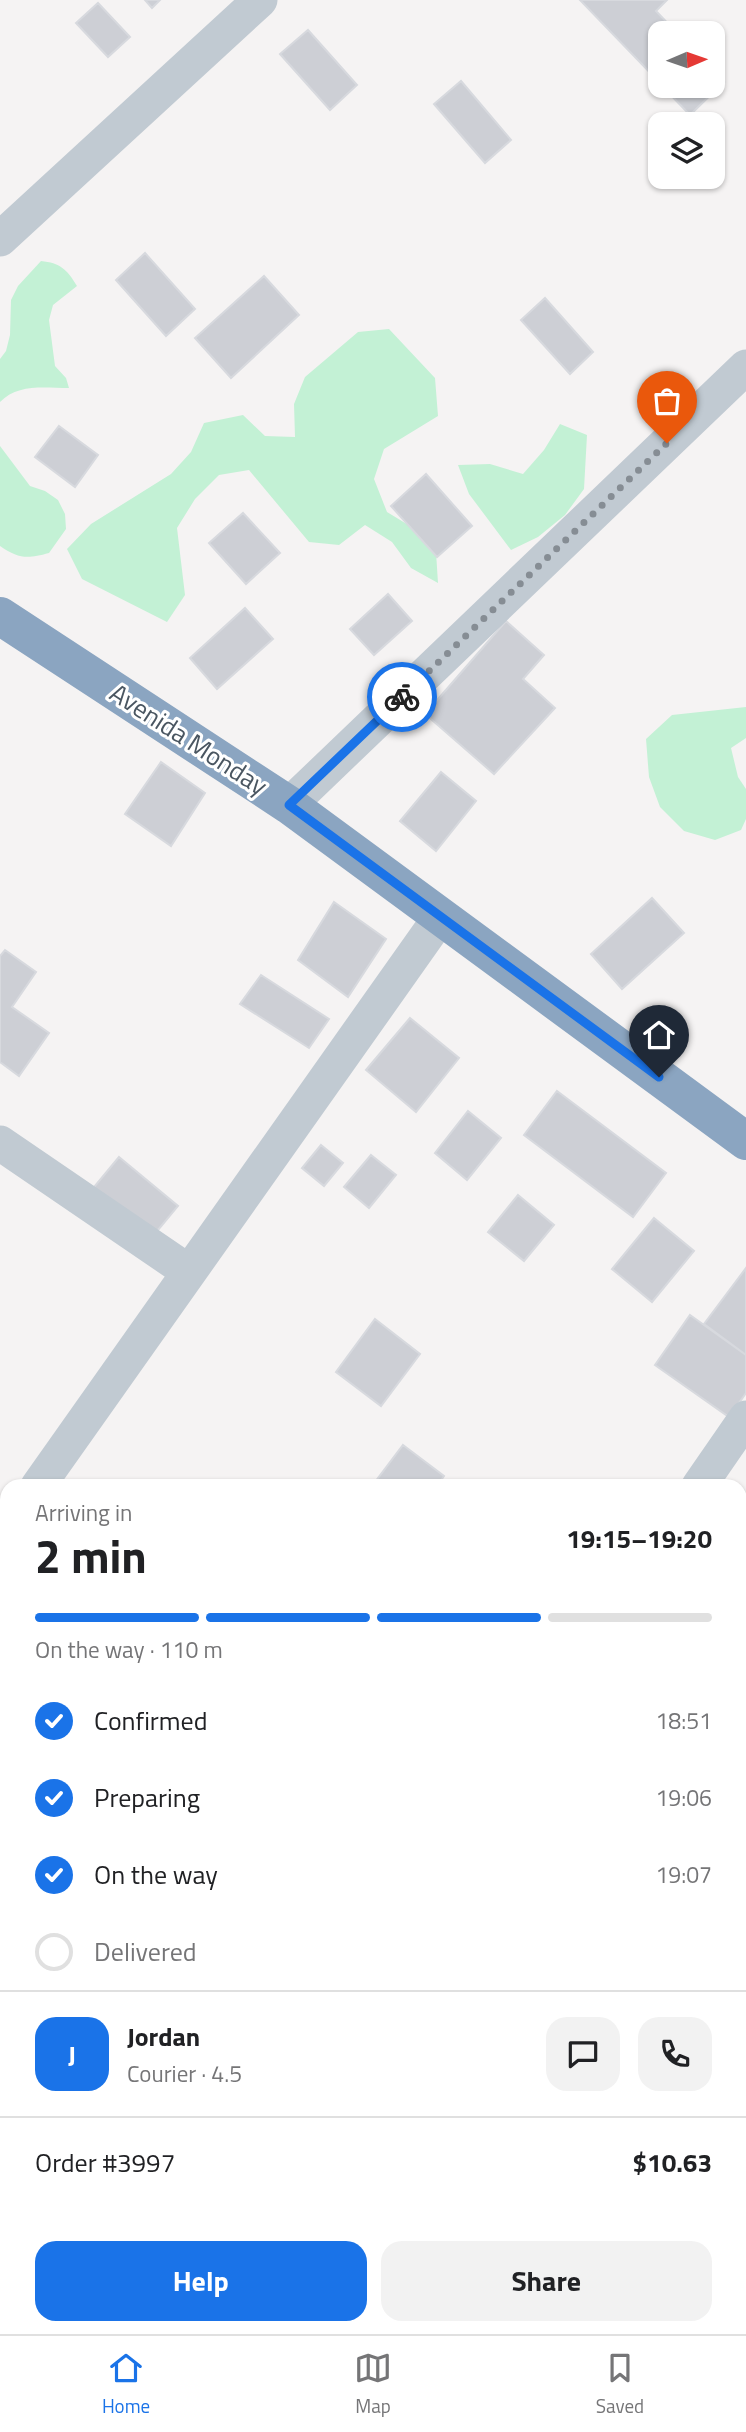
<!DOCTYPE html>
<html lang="en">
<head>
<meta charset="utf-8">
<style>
	body { margin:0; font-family:"Titillium Web",sans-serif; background:#f2f2f2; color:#202124; height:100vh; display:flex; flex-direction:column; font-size:26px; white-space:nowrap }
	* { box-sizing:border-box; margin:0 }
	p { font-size:23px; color:#757577 }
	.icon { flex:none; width:38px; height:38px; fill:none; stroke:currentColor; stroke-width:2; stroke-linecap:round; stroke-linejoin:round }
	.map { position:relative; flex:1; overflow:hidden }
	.panel { position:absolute; left:0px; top:1479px; width:747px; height:856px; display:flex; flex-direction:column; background:#fff; border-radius:21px 21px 0 0; box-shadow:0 2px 5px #0004 }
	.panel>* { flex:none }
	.needle { width:46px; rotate:88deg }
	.tools { position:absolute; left:648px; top:21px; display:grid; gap:14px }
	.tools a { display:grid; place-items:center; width:77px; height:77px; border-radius:14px; background:#fff; box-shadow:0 2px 5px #0004; font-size:35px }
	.pin { position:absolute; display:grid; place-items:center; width:60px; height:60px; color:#fff; margin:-72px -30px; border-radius:50% 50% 50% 0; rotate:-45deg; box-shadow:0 0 7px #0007 }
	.pin .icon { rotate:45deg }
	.courier { position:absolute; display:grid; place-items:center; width:70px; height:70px; margin:-35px; border:5px solid #1a73e8; border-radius:50%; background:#fff; color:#222; box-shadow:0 2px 9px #0007 }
	.headline em { font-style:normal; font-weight:700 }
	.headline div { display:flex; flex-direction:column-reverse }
	.headline { display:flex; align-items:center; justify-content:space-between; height:119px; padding:0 35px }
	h1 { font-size:46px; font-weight:700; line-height:52px }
	.bar { display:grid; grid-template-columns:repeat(4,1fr); gap:10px 7px; align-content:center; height:84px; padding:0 35px }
	.bar i { height:9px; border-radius:5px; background:#e0e0e0 }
	.bar .selected { background:#1a73e8 }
	.bar p { grid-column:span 4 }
	.line { display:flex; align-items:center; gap:18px; padding:0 35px; border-top:2px solid #e0e0e0 }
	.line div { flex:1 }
	.round { display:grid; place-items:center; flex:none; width:74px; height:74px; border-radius:21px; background:#f2f2f2 }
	ol { padding:0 35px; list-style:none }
	li { display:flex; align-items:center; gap:21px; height:77px }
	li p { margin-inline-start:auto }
	li .icon { padding:7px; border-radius:50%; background:#1a73e8; color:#fff; stroke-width:4 }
	li:last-child { color:#757577 }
	li i { width:38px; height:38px; border:4px solid #e0e0e0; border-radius:50% }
	.cta { display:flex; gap:14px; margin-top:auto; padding:14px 35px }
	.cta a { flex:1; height:80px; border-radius:21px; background:#1a73e8; color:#fff; font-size:28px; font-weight:700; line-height:80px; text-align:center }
	.cta a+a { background:#f2f2f2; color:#202124 }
	.tabs { display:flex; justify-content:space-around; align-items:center; height:98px; border-top:2px solid #e0e0e0; background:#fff; font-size:19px; color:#757577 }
	.tabs a { display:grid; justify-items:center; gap:4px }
	.tabs .selected { color:#1a73e8 }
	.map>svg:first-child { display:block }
	.green { fill:#c3f1d5 }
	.building { fill:#cdcfd5; stroke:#d7d9de; stroke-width:2 }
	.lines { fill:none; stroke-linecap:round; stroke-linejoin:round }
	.street { stroke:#c1cad2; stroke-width:35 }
	.highway { stroke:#8ba5c1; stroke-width:38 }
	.done { stroke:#868d94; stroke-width:7; stroke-dasharray:0 12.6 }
	.route { stroke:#1a73e8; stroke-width:9 }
	.labels { text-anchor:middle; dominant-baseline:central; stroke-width:6; stroke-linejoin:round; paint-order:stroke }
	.street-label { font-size:26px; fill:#4a5661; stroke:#fff }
</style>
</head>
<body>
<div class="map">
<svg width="746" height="2334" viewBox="0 0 746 2334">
	<rect width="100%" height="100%" fill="#f5f3f3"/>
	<path class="green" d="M41 261C60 263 67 269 77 286L53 305 49 320 55 366 66 378 69 388C45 388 18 383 0 402V359L6 351 10 335 11 300 18 286Z
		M389 329 435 378 438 416 384 449 374 479 387 512 415 529 436 552 438 583 411 568 392 542 365 525 339 545 309 542 249 470 219 475 195 499 177 528 185 595 167 622 82 579 67 549 91 524 171 474 191 452 204 423 243 415 265 436 295 437 294 404 305 377 358 332Z
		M560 424 587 435 584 489 565 515 538 537 511 550 469 494 458 465 490 464 523 474 544 450Z
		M0 446 30 486 45 491 58 500 65 514 66 529 49 553C27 559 19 559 0 546Z
		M746 707V738L731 748 738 777 746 789V819L741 830 715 840 684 831 660 807 649 777 646 739 672 715Z"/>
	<path class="building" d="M145 0H160L152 8Z
		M580 0H667L656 11 677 33H660V83Z
		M98 3 130 37 108 57 76 23Z
		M308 30 357 85 330 110 280 54Z
		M712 70 724 82 690 115 662 86H712Z
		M461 81 511 140 485 163 434 104Z
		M145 253 195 309 166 336 116 280Z
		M264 276 299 315 231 378 195 338Z
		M545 298 593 352 570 374 521 320Z
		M59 426 98 455 75 487 35 457Z
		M426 474 472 526 437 557 391 506Z
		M243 513 280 553 246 584 209 543Z
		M388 594 412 621 374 655 350 629Z
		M245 608 273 639 217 689 190 658Z
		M506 621 544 655 523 679 555 708 494 774 425 714Z
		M161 762 205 793 171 846 125 814Z
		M441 772 476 801 436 851 400 821Z
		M652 898 684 933 622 989 591 954Z
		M334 902 386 939 348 997 298 960Z
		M5 950 36 972 12 1007 49 1033 19 1076 0 1062V956Z
		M261 975 329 1019 309 1048 240 1004Z
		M410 1018 459 1058 416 1112 366 1070Z
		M557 1091 666 1173 633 1217 524 1135Z
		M468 1111 501 1138 467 1180 435 1153Z
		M321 1145 343 1163 324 1186 302 1168Z
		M371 1155 396 1175 369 1208 344 1187Z
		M119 1157 178 1206 148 1242 89 1193Z
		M518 1195 554 1225 524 1261 488 1232Z
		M654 1218 694 1251 652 1302 612 1269Z
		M746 1268V1355L704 1324Z
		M690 1315 746 1355V1393L729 1417 655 1365Z
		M375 1319 420 1354 381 1406 336 1372Z
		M403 1445 444 1476 437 1486H372Z
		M1 1971 7 1975V2014L0 2010Z
		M740 2160 746 2164V2226L740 2222Z
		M7 2286V2314L0 2309V2297Z
		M28 2328H57L53 2334H38Z
		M629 2328H695L705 2334H625Z"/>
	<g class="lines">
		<path class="street" d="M0 239 260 0
			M289 805 746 367
			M0 1143 189 1272
			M38 1486 441 916
			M699 1486 746 1418
			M0 1539 7 1529
			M0 1626 7 1631
			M0 2150 7 2155
			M113 2334 117 2328"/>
		<path class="highway" d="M0 616 289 805 746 1141"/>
	</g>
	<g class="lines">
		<path class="done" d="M402 697 667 443"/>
		<path class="route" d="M402 697 289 805 659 1077"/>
	</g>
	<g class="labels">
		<g class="street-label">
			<text transform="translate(189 739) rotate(33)">Avenida Monday</text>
		</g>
	</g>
</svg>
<div class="tools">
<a><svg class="needle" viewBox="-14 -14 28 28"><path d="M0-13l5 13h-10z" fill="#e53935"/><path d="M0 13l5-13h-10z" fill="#757577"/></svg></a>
<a><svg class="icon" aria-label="layers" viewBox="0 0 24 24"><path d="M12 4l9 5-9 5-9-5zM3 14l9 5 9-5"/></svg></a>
</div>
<div class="pin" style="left:667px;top:443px;background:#ea580c"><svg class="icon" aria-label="bag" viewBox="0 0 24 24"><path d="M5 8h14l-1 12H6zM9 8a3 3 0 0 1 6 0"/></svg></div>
<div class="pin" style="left:659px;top:1077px;background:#1f2937"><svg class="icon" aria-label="home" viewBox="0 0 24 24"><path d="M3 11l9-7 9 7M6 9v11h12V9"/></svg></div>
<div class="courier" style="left:402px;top:697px"><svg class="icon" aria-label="bike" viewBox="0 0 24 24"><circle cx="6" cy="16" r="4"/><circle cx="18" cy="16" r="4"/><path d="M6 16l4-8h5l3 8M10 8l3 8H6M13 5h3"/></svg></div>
<section class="panel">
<div class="headline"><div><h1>2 min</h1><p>Arriving in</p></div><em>19:15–19:20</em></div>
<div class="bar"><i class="selected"></i><i class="selected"></i><i class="selected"></i><i></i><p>On the way · 110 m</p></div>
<ol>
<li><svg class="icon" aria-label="check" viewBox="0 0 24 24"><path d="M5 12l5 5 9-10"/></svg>Confirmed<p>18:51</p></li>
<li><svg class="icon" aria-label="check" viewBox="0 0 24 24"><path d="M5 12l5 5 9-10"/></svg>Preparing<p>19:06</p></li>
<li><svg class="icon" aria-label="check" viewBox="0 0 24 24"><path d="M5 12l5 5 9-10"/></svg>On the way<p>19:07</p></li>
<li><i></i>Delivered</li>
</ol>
<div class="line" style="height:126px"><b class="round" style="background:#1a73e8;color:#fff">J</b><div><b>Jordan</b><p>Courier · 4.5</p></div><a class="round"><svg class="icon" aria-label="chat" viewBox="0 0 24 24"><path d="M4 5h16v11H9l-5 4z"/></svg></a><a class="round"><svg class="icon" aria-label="phone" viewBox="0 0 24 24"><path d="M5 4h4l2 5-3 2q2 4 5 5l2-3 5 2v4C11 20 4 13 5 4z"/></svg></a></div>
<div class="line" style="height:91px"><div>Order #3997</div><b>$10.63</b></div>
<div class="cta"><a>Help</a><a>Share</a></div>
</section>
</div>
<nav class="tabs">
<a class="selected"><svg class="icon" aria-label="home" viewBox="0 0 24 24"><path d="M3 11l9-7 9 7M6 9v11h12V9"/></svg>Home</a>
<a><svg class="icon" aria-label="map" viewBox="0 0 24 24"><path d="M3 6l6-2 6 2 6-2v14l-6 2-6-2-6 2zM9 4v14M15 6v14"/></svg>Map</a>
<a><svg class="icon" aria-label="saved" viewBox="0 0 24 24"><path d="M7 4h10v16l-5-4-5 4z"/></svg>Saved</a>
</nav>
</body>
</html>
